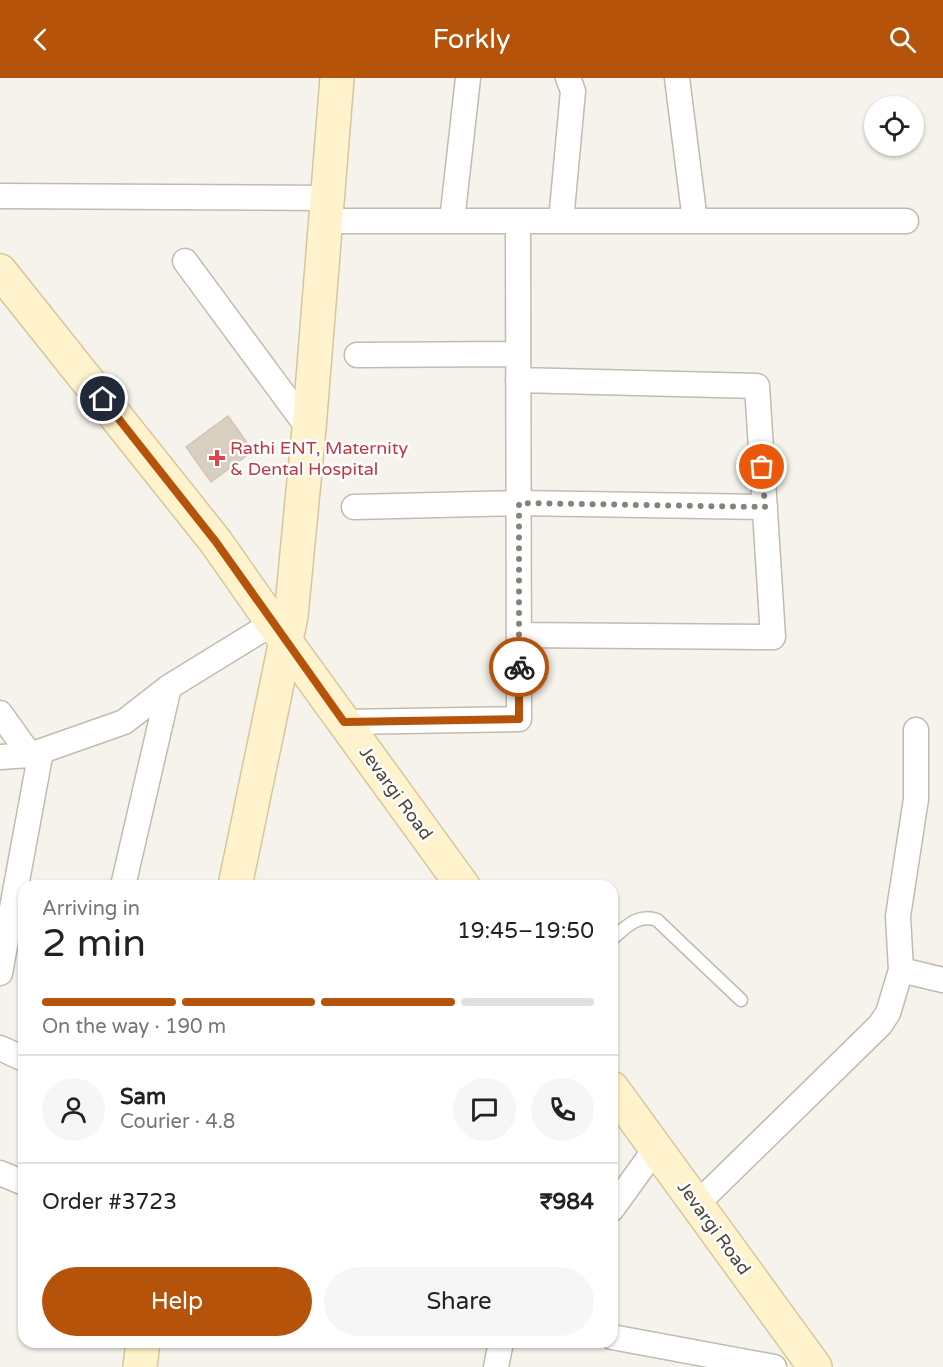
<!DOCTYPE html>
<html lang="en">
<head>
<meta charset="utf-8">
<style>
	body { margin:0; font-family:"Varela Round",sans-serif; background:#f6f6f6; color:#222; height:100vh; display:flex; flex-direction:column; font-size:22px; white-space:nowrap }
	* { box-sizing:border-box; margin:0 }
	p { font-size:20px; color:#767676 }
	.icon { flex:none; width:33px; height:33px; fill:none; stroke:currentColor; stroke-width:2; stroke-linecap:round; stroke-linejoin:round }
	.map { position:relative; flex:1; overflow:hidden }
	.sheet { position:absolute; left:18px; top:802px; width:600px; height:468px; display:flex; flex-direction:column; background:#fff; border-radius:18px; box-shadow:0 2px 4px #0004 }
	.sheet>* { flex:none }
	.controls { position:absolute; left:864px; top:18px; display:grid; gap:12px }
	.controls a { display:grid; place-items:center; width:60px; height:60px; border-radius:50%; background:#fff; box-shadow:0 2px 4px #0004; font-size:30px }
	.pin { position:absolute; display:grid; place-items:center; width:51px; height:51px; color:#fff; margin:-26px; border:3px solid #fff; border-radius:50%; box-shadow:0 2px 6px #0007 }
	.courier { position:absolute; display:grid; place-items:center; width:60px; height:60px; margin:-30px; border:4px solid #b45309; border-radius:50%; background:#fff; color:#222; box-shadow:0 2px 8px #0007 }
	.head em { font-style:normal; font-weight:600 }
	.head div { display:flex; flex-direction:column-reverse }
	.head { display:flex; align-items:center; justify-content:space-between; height:102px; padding:0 24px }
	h1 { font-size:39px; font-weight:600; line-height:45px }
	.bar { display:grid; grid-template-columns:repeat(4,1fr); gap:9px 6px; align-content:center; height:72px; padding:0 24px }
	.bar i { height:8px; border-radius:4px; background:#e0e0e0 }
	.bar .current { background:#b45309 }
	.bar p { grid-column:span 4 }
	.line { display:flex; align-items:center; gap:15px; padding:0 24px; border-top:2px solid #e0e0e0 }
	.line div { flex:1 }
	.round { display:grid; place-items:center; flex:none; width:63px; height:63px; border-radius:32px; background:#f6f6f6 }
	.button { display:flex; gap:12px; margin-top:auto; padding:12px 24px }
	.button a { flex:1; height:69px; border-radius:36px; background:#b45309; color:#fff; font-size:24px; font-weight:600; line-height:69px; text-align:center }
	.button a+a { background:#f6f6f6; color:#222 }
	header { display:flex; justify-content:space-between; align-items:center; height:78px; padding:0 24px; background:#b45309; color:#fff; font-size:27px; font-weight:600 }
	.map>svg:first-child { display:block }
	.building { fill:#d8cfc1; stroke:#d3c7b4; stroke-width:1.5 }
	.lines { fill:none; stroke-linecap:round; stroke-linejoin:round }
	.lane-casing { stroke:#c2bbae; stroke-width:15 }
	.street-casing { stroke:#c2bbae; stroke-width:27 }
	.secondary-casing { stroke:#d6c79b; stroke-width:36 }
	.lane { stroke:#fff; stroke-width:12 }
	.street { stroke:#fff; stroke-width:24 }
	.secondary { stroke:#fff3cd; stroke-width:33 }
	.done { stroke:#878178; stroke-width:6; stroke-dasharray:0 10.8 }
	.route { stroke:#b45309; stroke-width:8 }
	.health-dot { fill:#e0444e; stroke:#fff; stroke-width:2 }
	.labels { text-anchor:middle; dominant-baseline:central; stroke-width:5; stroke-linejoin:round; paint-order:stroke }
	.health-label { font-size:18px; fill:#be3a42; stroke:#fff; text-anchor:start }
	.street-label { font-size:18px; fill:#4b4439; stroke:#fff }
</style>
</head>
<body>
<header><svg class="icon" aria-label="back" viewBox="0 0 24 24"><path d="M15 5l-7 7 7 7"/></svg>Forkly<svg class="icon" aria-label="search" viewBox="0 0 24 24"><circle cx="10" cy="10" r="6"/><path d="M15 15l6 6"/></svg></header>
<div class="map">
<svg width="943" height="1289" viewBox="0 0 943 1289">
	<rect width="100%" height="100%" fill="#f6f3ec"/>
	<path class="building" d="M228 338 253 373 211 404 186 369Z"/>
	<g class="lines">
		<g class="lane-casing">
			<path id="lane" d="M612 861C626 849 638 835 657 842L741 922"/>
		</g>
		<g class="street-casing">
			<path id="street" d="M677 0 695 143
				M0 118 327 120
				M326 143H906
				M452 143 468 0
				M561 143 573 13 568 0
				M185 183 309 351
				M357 277 518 276
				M518 302 757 308 773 559 519 557
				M354 429 519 425 765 429
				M0 635 30 677
				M344 644 519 641 518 143
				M0 679 30 677 124 644 169 609 273 545
				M123 808 169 609
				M901 892 898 838 916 721V652
				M0 895 41 673
				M0 970 24 981
				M0 1095 24 1105
				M697 1126 880 947 888 935 901 892 943 902
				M612 1131 656 1070
				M612 1259 774 1289
				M496 1289 501 1264"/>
		</g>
		<g class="secondary-casing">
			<path id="secondary" d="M0 193 216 464 286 564 463 808
				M235 808 291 538 309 351 337 0
				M612 1010 815 1289
				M140 1289 143 1264"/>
		</g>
		<use href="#lane" class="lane"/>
		<use href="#street" class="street"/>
		<use href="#secondary" class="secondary"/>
	</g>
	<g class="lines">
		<path class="done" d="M519 589V425L765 429 762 389"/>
		<path class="route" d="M103 321 216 464 344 644 519 641V589"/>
	</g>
	<path class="health-dot" d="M214 371h6v6h6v6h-6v6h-6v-6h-6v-6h6z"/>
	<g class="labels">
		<g class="health-label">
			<text x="230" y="370">Rathi ENT, Maternity<tspan x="230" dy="21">&amp; Dental Hospital</tspan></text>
		</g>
		<g class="street-label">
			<text transform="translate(396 715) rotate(54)">Jevargi Road</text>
			<text transform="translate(714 1150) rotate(54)">Jevargi Road</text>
		</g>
	</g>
</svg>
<div class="controls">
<a><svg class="icon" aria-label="locate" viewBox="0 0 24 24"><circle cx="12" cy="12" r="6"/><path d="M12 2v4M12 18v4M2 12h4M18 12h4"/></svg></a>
</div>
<div class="pin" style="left:762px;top:389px;background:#ea580c"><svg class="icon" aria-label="bag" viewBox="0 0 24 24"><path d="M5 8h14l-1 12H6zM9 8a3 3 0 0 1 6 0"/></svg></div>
<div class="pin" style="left:103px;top:321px;background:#1f2937"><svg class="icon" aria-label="home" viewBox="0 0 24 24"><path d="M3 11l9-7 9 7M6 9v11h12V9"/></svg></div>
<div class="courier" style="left:519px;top:589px"><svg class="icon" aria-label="bike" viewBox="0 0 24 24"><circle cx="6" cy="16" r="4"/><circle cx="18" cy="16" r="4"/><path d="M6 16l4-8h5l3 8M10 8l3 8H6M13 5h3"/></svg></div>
<section class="sheet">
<div class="head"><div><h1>2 min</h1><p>Arriving in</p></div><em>19:45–19:50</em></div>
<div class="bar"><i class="current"></i><i class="current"></i><i class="current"></i><i></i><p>On the way · 190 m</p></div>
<div class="line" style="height:108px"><a class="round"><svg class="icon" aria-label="person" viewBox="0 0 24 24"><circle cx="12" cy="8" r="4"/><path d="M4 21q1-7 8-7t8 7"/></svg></a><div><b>Sam</b><p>Courier · 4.8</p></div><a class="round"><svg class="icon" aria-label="chat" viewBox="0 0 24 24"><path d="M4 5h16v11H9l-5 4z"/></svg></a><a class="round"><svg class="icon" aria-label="phone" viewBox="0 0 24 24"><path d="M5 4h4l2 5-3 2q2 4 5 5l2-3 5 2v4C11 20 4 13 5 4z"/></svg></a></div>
<div class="line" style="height:78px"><div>Order #3723</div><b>₹984</b></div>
<div class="button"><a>Help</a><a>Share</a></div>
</section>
</div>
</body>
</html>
